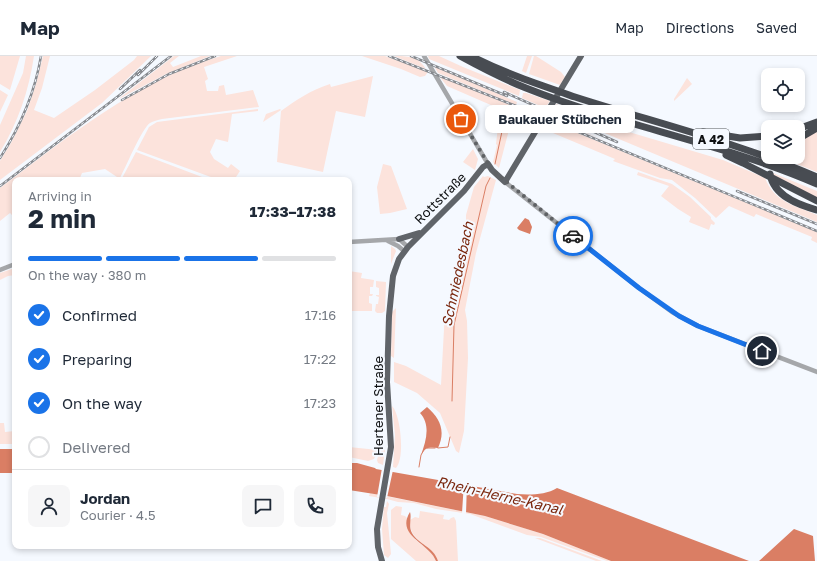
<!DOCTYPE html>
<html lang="en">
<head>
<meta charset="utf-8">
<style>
	body { margin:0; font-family:"Golos Text",sans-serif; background:#f6f6f7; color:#1f2937; height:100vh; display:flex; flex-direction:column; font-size:15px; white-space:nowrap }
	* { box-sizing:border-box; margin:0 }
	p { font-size:13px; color:#747a83 }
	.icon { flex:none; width:22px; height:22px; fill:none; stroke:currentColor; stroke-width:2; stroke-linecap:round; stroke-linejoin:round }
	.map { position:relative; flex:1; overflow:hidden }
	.side { position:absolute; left:12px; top:121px; width:340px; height:372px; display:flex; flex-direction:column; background:#fff; border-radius:8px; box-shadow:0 2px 6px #0003 }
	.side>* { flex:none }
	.tools { position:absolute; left:761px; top:12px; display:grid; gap:8px }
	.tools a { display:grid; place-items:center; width:44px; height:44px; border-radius:8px; background:#fff; box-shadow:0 2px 6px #0003; font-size:20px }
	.pin { position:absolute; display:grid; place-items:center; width:34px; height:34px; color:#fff; margin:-17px; border:2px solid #fff; border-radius:50%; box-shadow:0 1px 4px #0007 }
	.courier { position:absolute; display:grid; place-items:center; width:40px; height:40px; margin:-20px; border:3px solid #1a73e8; border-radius:50%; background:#fff; color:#222; box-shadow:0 1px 5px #0007 }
	.bubble { position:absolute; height:28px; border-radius:8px; background:#fff; box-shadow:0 2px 6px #0003; font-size:13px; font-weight:700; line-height:28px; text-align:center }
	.overview em { font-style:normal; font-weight:700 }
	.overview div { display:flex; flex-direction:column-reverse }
	.overview { display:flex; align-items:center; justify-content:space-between; height:68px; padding:0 16px }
	h1 { font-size:26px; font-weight:700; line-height:30px }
	.bar { display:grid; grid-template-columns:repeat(4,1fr); gap:6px 4px; align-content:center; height:48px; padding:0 16px }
	.bar i { height:5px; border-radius:3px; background:#e0e1e3 }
	.bar .active { background:#1a73e8 }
	.bar p { grid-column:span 4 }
	.line { display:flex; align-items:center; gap:10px; padding:0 16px; border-top:1px solid #e0e1e3 }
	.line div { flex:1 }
	.round { display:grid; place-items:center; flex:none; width:42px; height:42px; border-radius:8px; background:#f6f6f7 }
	ol { padding:0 16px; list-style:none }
	li { display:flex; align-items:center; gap:12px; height:44px }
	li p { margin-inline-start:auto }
	li .icon { padding:4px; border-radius:50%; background:#1a73e8; color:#fff; stroke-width:4 }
	li:last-child { color:#747a83 }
	li i { width:22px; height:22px; border:2px solid #e0e1e3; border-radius:50% }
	header { display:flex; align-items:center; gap:24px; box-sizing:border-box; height:56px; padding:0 20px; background:#fff; border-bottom:1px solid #e0e1e3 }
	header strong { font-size:19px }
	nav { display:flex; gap:22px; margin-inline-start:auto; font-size:14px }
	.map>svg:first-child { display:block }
	.green { fill:#fce3dc }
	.water { fill:#da7e64 }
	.pier { fill:#f5f9ff }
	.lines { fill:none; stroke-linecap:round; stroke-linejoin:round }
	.stream { stroke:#da7e64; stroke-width:1 }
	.minor { stroke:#a5a7aa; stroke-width:4.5 }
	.major { stroke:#606469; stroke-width:6 }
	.highway { stroke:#484c52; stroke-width:7 }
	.rail-casing { stroke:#878a8f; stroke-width:2.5 }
	.rail { stroke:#f5f9ff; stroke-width:1; stroke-dasharray:3; stroke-linecap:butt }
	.done { stroke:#5f6265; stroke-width:4; stroke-dasharray:0 7.2 }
	.route { stroke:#1a73e8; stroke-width:5 }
	.labels { text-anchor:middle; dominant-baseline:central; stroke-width:4; stroke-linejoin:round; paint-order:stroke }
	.shield { fill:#f5f9ff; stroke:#535659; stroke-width:1 }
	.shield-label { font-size:12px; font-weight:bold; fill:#0e1012 }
	.street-label { font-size:13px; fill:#0e1012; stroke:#f5f9ff }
	.water-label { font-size:14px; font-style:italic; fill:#7a270e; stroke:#f5f9ff }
</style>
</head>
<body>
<header>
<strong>Map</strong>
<nav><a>Map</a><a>Directions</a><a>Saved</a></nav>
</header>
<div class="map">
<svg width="817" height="505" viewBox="0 0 817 505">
	<rect width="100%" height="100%" fill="#f5f9ff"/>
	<path class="green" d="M0 0H20L10 34 0 28Z
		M26 0H34C29 34 18 67 0 96V69L23 17Z
		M43 0H50L42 32 34 54 54 62 95 34 134 4 137 0H151L102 47 0 124V105L11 87 27 55 36 28Z
		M174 0H179L170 7 173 11 201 0H210L166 18 117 44Z
		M221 0H237L204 11 208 23 205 25 207 35H218L219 30 224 29 226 39 253 34 259 51 162 63C158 64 153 65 150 67 142 72 125 113 119 124H116L117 121 105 113 82 117 79 124H15V162L10 157 0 165V132C68 81 137 24 221 0Z
		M362 0H385L428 16 425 20 420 21 401 13Z
		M394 0C408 0 418 0 426 13Z
		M428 0H439L463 11 520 34 519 40 429 3Z
		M527 0H532L526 17 522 15Z
		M534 0H536L561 16 565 21 560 29 529 18Z
		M434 10 517 46 516 49 438 17Z
		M373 20 365 61 336 55 323 116 277 106 281 55C296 44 311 34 330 28L331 31Z
		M439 20 515 51 499 112 493 106 497 89 496 88 500 53 447 30Z
		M687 22 692 28 674 45V43Z
		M0 34 8 39 0 56Z
		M523 37H526L550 45 545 52 522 42Z
		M556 48 629 76 723 104 765 122C774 146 796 150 817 159V166L552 55Z
		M258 53V55L232 58 228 86 216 83 210 96 214 103 228 112 231 108 240 115 234 124H219L137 94 149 71 157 66Z
		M280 53 281 54 263 66 266 58Z
		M520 53 540 61 536 65 522 63Z
		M548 60 610 87 547 61Z
		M546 64 817 176V187L811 184 812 181 756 158 754 161 729 150 716 162 695 142 672 124 660 122 613 105 615 103 541 72Z
		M817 74V116L784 103 785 102 783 101H798V84Z
		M473 93 478 103 475 114 463 106Z
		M136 96 210 124H121Z
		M383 108 391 110 407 153 390 157 380 158 377 131Z
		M638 116 672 128 690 141 711 161V163L715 167 714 169 711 168 709 174 689 166 691 161 678 153 661 140 669 130 637 119Z
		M773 117 817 135V142L773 119Z
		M483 120 484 121 488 120 496 124 476 197 465 254 467 265 468 302 464 375 459 397 456 395 440 357 417 337 394 326V306L406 310 441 329 445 254 448 252 466 177V159L474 131Z
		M391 190 395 193 396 195 391 208Z
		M15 212V219L8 220 0 224V217Z
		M349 215 362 217 361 222 374 224 373 231H370V238H373L372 240H369V247L372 248V255H349Z
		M376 225 386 226 385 255 382 257H377L375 255 376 248H378L379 241 376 240V239H379V232L376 231Z
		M396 252 394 302 391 300 392 256Z
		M392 350C401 359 405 403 396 412L393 411 395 379Z
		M0 367H4L5 376 15 375V388H0Z
		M382 387 385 394 383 409 378 407 377 404Z
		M349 391 378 394 374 403 368 405 349 401Z
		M370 437 485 460 543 478 611 505H607L541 481 527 479 470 458 436 453 414 447 398 446 387 443 369 440Z
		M387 445 389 448 387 457 391 498 388 502 384 499 382 473 384 451H386Z
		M396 450 402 451 401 459 405 460 408 463C406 488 429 486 436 505H416L391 483V454Z
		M420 455 444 459 443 463 449 464 451 462 454 461 456 465 458 505H438C431 488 408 485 410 464L415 461 419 462Z
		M535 482H540L602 505H596Z"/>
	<path class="water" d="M525 162 529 164 532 171 530 178 519 174 517 172Z
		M427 351C440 362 446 375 438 392 430 391 425 391 421 399 426 385 431 369 420 357Z
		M0 393H15V417H0Z
		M349 407H357L375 412 376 413 517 438C529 439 546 439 557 432L749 505H611L543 478 485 460 387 440 349 434Z
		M410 456C412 462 408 470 412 477 419 489 433 490 438 505H436C430 487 395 480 410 456Z
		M794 473 813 480 815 505H759Z"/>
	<path class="pier" d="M382 412 393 414 387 442 377 441Z
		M464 426 467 427 466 458 462 457Z"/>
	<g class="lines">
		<path class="stream" d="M495 108 504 66V58
			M452 345 454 269 486 130 490 122
			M427 392H435
			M438 392 448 391 450 381
			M419 411 421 399 424 394"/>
		<path class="minor" d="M424 0 488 108
			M505 126 639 232 672 256 698 270 817 316
			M388 185 398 190 404 195
			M349 186 399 183 408 191
			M0 214 15 208"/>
		<path class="major" d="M399 183 419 177
			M382 505 378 491 377 473 391 391 387 326 389 260 393 220 399 203 408 191 464 135 483 111 488 108 492 114 505 126 581 0"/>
		<path class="highway" d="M460 0C482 12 503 23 526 32 621 70 723 87 817 128
			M471 0C504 17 540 29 575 41 656 67 739 87 817 121
			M798 73 817 66
			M703 76 740 82 768 80
			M798 83 817 72
			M726 99 743 107 817 145
			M770 118C774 140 798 149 817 154"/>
		<g class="rail-casing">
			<path id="rail" d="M389 0 516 50 817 175
				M411 0 507 40
				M138 19 157 0
				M120 33 140 14
				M504 36 617 86
				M122 44 169 18 215 0
				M0 102C20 71 35 36 41 0
				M0 130 171 0
				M737 135 817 168"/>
		</g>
		<use href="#rail" class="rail"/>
	</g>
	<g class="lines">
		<path class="done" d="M461 63 492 114 573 180"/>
		<path class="route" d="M573 180 639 232 679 260 698 270 762 295"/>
	</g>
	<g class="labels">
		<rect class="shield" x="693" y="73" width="36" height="20" rx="3"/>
		<g class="shield-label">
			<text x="711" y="83">A 42</text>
		</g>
		<g class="street-label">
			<text transform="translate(440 142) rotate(-45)">Rottstraße</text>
			<text transform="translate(378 350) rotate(-90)">Hertener Straße</text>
		</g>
		<g class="water-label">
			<text transform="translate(457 218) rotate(-78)">Schmiedesbach</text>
			<text transform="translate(500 439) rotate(13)">Rhein-Herne-Kanal</text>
		</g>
	</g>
</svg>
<div class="tools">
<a><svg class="icon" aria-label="locate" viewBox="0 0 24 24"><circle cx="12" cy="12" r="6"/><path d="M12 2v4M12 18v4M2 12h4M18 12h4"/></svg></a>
<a><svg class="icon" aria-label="layers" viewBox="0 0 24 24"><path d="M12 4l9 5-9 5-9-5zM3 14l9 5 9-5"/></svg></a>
</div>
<div class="pin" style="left:461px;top:63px;background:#ea580c"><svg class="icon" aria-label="bag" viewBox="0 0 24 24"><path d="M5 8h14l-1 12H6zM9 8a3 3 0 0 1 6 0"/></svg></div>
<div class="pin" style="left:762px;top:295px;background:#1f2937"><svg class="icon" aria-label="home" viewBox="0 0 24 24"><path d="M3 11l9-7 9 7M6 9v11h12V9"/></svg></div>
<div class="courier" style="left:573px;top:180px"><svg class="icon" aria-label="car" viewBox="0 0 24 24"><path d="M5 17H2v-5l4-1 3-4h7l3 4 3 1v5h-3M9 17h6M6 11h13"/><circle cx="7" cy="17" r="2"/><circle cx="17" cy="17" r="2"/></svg></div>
<div class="bubble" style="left:485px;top:49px;width:150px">Baukauer Stübchen</div>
<section class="side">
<div class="overview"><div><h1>2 min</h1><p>Arriving in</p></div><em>17:33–17:38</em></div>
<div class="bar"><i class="active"></i><i class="active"></i><i class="active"></i><i></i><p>On the way · 380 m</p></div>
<ol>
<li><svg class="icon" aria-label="check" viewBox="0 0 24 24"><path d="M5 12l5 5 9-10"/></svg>Confirmed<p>17:16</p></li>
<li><svg class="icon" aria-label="check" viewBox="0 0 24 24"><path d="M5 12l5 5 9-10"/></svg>Preparing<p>17:22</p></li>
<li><svg class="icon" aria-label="check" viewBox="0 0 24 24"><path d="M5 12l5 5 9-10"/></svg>On the way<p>17:23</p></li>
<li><i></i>Delivered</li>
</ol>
<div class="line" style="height:72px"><a class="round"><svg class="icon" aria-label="person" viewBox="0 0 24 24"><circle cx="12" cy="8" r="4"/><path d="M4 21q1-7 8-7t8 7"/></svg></a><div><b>Jordan</b><p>Courier · 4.5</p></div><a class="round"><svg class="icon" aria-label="chat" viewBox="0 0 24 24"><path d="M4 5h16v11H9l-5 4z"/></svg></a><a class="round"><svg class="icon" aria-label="phone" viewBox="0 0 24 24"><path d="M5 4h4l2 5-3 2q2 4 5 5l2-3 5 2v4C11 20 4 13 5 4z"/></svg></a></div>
</section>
</div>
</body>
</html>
